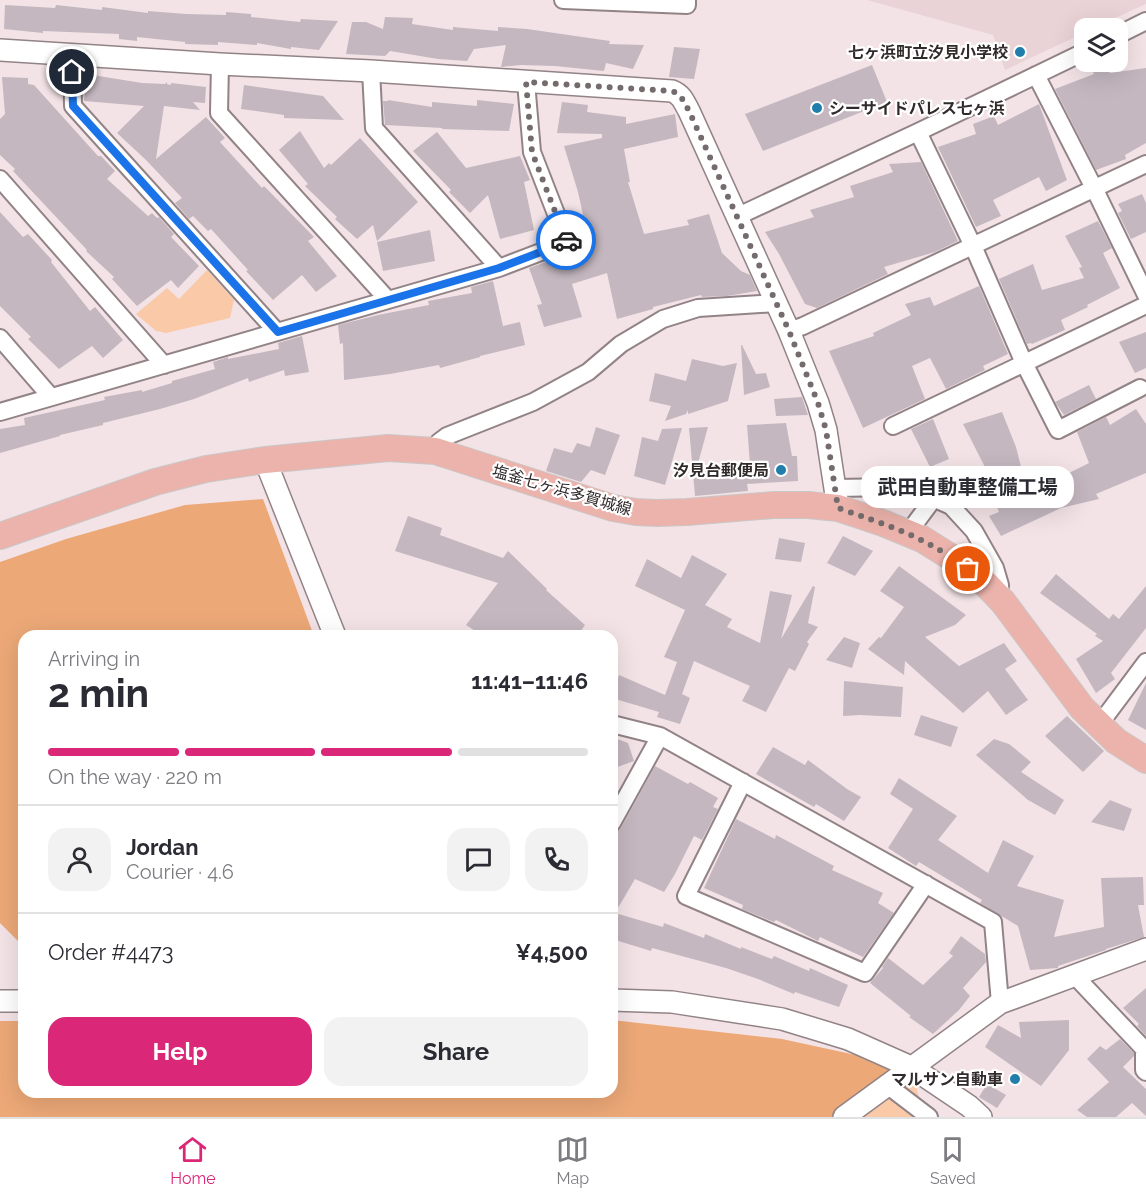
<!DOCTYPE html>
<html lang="en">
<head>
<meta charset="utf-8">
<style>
	body { margin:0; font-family:Raleway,"Noto Sans JP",sans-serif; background:#f2f2f3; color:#2b2b33; height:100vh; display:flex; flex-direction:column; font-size:22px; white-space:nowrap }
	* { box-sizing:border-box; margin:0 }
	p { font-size:20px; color:#7c7c81 }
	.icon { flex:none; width:33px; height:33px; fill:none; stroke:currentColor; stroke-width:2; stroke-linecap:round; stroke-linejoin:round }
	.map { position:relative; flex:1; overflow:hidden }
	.sheet { position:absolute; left:18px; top:630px; width:600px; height:468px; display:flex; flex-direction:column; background:#fff; border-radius:18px; box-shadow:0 6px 24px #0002 }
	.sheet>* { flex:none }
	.fabs { position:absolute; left:1074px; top:18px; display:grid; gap:12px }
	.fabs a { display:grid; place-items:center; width:54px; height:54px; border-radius:12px; background:#fff; box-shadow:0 6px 24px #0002; font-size:30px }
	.pin { position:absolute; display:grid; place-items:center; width:51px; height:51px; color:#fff; margin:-26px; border:3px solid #fff; border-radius:50%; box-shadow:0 2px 6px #0007 }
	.courier { position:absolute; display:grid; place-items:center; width:60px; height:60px; margin:-30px; border:4px solid #1a73e8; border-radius:50%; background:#fff; color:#222; box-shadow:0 2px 8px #0007 }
	.bubble { position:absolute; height:42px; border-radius:18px; background:#fff; box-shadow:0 6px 24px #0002; font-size:20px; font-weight:700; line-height:42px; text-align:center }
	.overview em { font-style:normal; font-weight:700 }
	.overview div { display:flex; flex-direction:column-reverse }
	.overview { display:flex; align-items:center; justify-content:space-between; height:102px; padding:0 30px }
	h1 { font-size:39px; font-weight:700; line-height:45px }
	.bar { display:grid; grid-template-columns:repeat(4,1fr); gap:9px 6px; align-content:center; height:72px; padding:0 30px }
	.bar i { height:8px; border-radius:4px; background:#e1e1e2 }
	.bar .on { background:#db2777 }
	.bar p { grid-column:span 4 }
	.line { display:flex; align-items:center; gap:15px; padding:0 30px; border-top:2px solid #e1e1e2 }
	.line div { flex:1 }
	.round { display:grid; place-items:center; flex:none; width:63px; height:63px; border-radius:18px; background:#f2f2f3 }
	.primary-button { display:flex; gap:12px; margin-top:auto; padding:12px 30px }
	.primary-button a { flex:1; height:69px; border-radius:18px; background:#db2777; color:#fff; font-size:24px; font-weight:700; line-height:69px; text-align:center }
	.primary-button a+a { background:#f2f2f3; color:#2b2b33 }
	.tabs { display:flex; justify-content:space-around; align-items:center; height:84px; border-top:2px solid #e1e1e2; background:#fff; font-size:16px; color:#7c7c81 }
	.tabs a { display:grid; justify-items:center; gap:3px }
	.tabs .on { color:#db2777 }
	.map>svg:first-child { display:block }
	.built { fill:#ead3d7 }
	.green { fill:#fac9a7 }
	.forest { fill:#eca877 }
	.building { fill:#c4b7bf }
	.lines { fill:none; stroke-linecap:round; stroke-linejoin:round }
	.minor-casing { stroke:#928386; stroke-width:20 }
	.tertiary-casing { stroke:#928386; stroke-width:24 }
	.primary-casing { stroke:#c9c8c8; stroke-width:28 }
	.minor { stroke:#fff; stroke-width:16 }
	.tertiary { stroke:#fff; stroke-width:21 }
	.primary { stroke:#ebb3ab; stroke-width:26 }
	.done { stroke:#746b6c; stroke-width:6; stroke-dasharray:0 10.8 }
	.route { stroke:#1a73e8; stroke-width:8 }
	.poi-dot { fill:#217eab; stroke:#fff; stroke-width:2 }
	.labels { text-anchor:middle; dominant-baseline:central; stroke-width:4.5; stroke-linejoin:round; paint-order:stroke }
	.poi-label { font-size:16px; font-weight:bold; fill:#302a2b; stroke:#fff; text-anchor:end }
	.street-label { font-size:16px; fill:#302a2b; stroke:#fff }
</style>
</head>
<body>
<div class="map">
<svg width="1146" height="1117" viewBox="0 0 1146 1117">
	<rect width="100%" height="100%" fill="#f3e3e6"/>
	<path class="built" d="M867 0H1146V4L1093 28H1084V33L1005 70 993 35Z"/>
	<path class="green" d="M207 270 234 300 230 318 166 333 156 331 136 314 167 288 179 299Z
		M911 1067 924 1117H844Z"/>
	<path class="forest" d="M263 499 314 636H24V947L0 923V562L66 539 185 505Z
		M612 1020 782 1039 911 1067 844 1117H0V1021H24V1092H612Z"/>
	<path class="building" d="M5 5 55 8 56 5 102 10V7L148 13V11L186 14 226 15V12L251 14V17L300 22 301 19 338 21 319 50 291 47V49L257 43V45L218 42V45L185 44V42L137 37V41L119 39V34L43 31V33L4 29Z
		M385 17 413 18 412 24 453 30V27L498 31V27L527 29 610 41 609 44 644 45 633 69 606 63 604 71 555 66 521 65 501 67 506 45 474 49 467 61 438 59 390 51 385 56 346 54 352 22H366L383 29Z
		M674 47 700 49 694 79 669 77Z
		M1088 62H1103L1110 73 1146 68V143L1125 155 1126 159 1096 170 1055 89 1094 74Z
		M872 65 887 102 763 151 745 114Z
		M86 74 142 83 165 84 167 82V84L171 85V83L206 87 205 103 193 102 200 110 164 106 156 159 206 117 225 138 220 142 262 188 264 186 314 237 308 241 337 276 316 292 302 275 273 300 246 271 248 270 211 229 208 231 193 216 189 219 175 203 182 198 146 160 117 133 144 106 84 101Z
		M2 77 28 78V84L34 85 98 156H101L115 171 107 179 148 216 152 213 157 218 159 217 174 234 171 237 199 266 178 288 171 280 137 306 112 279 114 277 86 251 87 250 13 171 15 169 0 155V119L5 114Z
		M244 85 323 96 344 120 284 118V115L241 109Z
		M388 100 432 107V102L477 106V100L514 104 509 131 441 129 443 128 385 125 383 101H388Z
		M562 102 588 105 587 112 626 117V124L675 114 678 137 624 149 630 182H628L644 234 689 225 687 220 709 214 722 253 741 271 750 275 757 291 727 296 702 297 701 295 653 307V309L617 319 607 273 572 284 582 317 544 327 537 305 542 304 529 268 543 263 591 251 578 192 564 146 602 138V134L557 133Z
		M1039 104 1067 180 1046 191 1039 177 993 200 1001 216 976 227 938 147 976 134 973 124 994 116 998 125Z
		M300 131 324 168 329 163 331 165 360 138 418 202 377 241 373 225 357 239 335 219 337 217 305 186 308 184 279 150Z
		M437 132 466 168 520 156 530 180 524 182 534 230 500 239 488 195 470 213 449 192 451 190 413 151Z
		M921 162 958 241 935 252 884 267 888 274 817 308 805 304 779 254 765 232 814 217 810 210 854 197 850 186 893 172 889 164Z
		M1142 194 1146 203V232L1131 239 1118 213 1122 211 1118 204Z
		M0 212 23 237 28 234 52 260 51 262 90 311 95 307 123 340 103 358 92 346 59 369 28 339 31 337 0 306Z
		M1098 221 1112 248 1103 253 1120 288 1087 305 1088 307 1061 320 1065 330 1032 344 1031 343 1027 344 999 279 1033 264 1042 290 1084 278 1079 268 1082 267 1065 236Z
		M430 230 435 261 383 271 377 242Z
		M493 281 503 326 520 322 525 345 480 356V357L440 368 439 365 390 374 344 380 343 343 340 344 338 325 378 315 429 305 428 301 472 293 471 287Z
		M979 286 1008 354 983 366 985 370 946 389 930 358 912 366 925 399 863 428 829 351 874 336 873 333 911 315 905 304 930 297 934 306Z
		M1146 332V368L1135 373 1119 342Z
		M302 336 309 372 285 376 284 370 249 382 248 378 194 399 160 409 103 423V425L60 435V436L0 453V429L25 425 24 418 105 400 104 397 142 390V392L172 383V381L215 369 213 362 228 357V359L279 349 278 343Z
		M741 345H742L756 374 766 373 770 387 744 395Z
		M692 359 723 366 737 363 728 401 688 414V410L686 414 665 421 671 406 649 401 655 373 686 381Z
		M1089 385 1096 399 1064 415 1055 402Z
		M802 397 808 415 776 416 774 399Z
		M1136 409 1146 424V473L1096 494 1099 499 1061 508 1001 536 989 516 999 512 984 475 988 473 963 424 1002 412 1016 447 1029 498 1061 483 1059 478 1089 463 1077 432 1106 417 1110 425Z
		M933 419 949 459 930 467 911 429Z
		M786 423 792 456H797L798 481 747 484 748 491 695 496 689 428 708 427 697 467 750 464 747 425Z
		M596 427 620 435 605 475 591 470 581 482 546 471 554 448 572 453 577 443 590 447Z
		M682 428 665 485 634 476 642 437 658 441 662 429Z
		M408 516 442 528 440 535 503 558 508 551 547 589 546 590 585 625 577 636H483L466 625 498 583 395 551Z
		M843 536 873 551 855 576 827 563Z
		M779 538 805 543 801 562 775 559Z
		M692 555 727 574 705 605 732 619 727 627 760 643 770 591 792 595 781 639 813 586 815 587 808 623 818 627 807 642 809 644 795 671 789 668 766 712 742 701 750 686 694 661 682 694 690 698 680 724 657 717 659 712 612 698 619 675 665 695 677 662 664 657 685 610 635 586 647 559 681 578Z
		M899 566 966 615 955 625 925 637 959 666 1004 643 1017 661 1005 669 1028 700 1006 715 988 691 963 713 905 661 904 675 868 649 879 637 881 638 904 607 880 591Z
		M1056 574 1109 619 1113 614 1119 619 1146 586V628L1111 673 1115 679 1096 693 1076 659 1103 641 1095 636 1097 634 1040 593Z
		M844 637 860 643 852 668 826 660Z
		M844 681 903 687 901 717 860 715 843 716Z
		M1146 683V730L1128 720Z
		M921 715 958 727 951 747 914 735Z
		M1067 716 1104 751 1083 772 1045 736Z
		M612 737 628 743 634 761 612 769Z
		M994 739 1009 744 1031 762 1021 772 1064 800 1055 815 1028 800 976 755Z
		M773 747 805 765 808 760 847 789 861 797 844 821 816 804 814 807 756 774Z
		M655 766 688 784 690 782 718 798 713 807 718 809 702 840 694 836 675 874 664 892 635 879 615 913 663 927 664 923 704 938 705 934 741 949V947L772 959 774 956 809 971 810 968 848 985 839 1007 795 992 794 994 758 979 726 968 652 948 651 951 612 939V838L615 833 621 828Z
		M899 778 957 816 938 840 988 873 1003 840 1034 856 1017 886 1064 900 1054 937 1104 927 1101 878 1143 877 1144 905H1138L1144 937 1106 949V950L1058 966V968L1030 970 1018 926 980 903 982 900 919 862 916 866 888 848 913 809 890 794Z
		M1110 800 1132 809 1124 831 1091 822Z
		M736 819 775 839 776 835 834 866 832 870 883 893 878 903 894 913 863 957 820 937 818 941 776 920 774 922 742 909 743 905 704 888Z
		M961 936 985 954 986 962 963 988 970 996 959 1010 933 1034 909 1017 911 1016 870 983 883 968 882 967 888 958 923 985 953 956 949 953Z
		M1146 988V1036L1137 1026 1139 1024 1123 1008Z
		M1069 1020V1050L1041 1086 985 1047 998 1025 1021 1038 1019 1022Z
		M1120 1039 1134 1053V1056L1123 1067 1146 1089V1116L1132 1103 1116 1117H1087L1077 1110 1109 1082 1087 1059 1100 1046 1106 1050Z
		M987 1084 1006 1095 997 1108 979 1097Z"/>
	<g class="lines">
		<g class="minor-casing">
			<path id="minor" d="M563 0 687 5V0
				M1118 35 1146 21
				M72 54 73 106 277 332
				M220 64 219 113 388 300
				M1036 75 1094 188 1146 295
				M918 132 973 246 1024 363 1058 430 1140 388
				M0 179 164 365
				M736 217 918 132 1084 52
				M499 268 567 242 532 152 526 82
				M789 331 803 326 1146 164
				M0 338 51 397
				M0 412 499 268 374 128 371 71
				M893 426 1146 305
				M435 451 439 442 447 436 533 402 588 372 621 344 663 319 698 308 776 303
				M835 488 897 487 924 494 951 506 974 531 995 568 1000 585 999 598
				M908 533 934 498
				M612 724 660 736 993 922 1000 1003
				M1099 725 1146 662
				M743 782 686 896 865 973 926 884
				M612 823 660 736
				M1075 976 1144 1049V1070L1146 1072
				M887 1085 929 1117"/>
		</g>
		<g class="tertiary-casing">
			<path id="tertiary" d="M0 50 220 64 371 71 672 91C682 95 684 102 689 111L789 331 818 403 826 430 838 508
				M265 460 335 636
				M612 1000 672 1002 782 1019 848 1039 911 1067 969 1106 981 1117
				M0 1001H24
				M844 1117 1000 1003 1146 949"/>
		</g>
		<g class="primary-casing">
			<path id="primary" d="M0 536 155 482 206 469 265 460 388 448 435 451 613 508 636 512 657 513 687 512 774 505H808L838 508 883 523 922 539 954 559 982 580 1003 602 1082 708 1116 741 1146 760"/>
		</g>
		<use href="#minor" class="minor"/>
		<use href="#tertiary" class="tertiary"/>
		<use href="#primary" class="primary"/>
	</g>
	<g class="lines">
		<path class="done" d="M566 240 532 152 526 82 672 91C682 95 684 102 689 111L789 331 818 403 826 430 838 508C885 524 928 538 968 569"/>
		<path class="route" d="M72 72 73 106 278 332 499 268 567 242 566 240"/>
	</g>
	<g class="poi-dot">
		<circle cx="1020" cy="52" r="6"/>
		<circle cx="817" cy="108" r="6"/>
		<circle cx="781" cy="470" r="6"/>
		<circle cx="1015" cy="1079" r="6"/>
	</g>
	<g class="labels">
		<g class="poi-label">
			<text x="1008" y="52">七ヶ浜町立汐見小学校</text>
			<text x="829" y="108" text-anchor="start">シーサイドパレス七ヶ浜</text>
			<text x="769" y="470">汐見台郵便局</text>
			<text x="1003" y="1079">マルサン自動車</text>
		</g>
		<g class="street-label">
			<text transform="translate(562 490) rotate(16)">塩釜七ヶ浜多賀城線</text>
		</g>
	</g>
</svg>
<div class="fabs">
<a><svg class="icon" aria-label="layers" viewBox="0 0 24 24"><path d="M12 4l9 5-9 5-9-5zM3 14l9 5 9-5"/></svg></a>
</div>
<div class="pin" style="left:968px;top:569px;background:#ea580c"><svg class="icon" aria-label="bag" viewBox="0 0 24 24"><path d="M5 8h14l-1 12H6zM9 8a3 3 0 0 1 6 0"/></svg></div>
<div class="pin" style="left:72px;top:72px;background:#1f2937"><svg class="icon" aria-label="home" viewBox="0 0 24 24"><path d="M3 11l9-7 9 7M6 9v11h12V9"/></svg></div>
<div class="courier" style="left:566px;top:240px"><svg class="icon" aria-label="car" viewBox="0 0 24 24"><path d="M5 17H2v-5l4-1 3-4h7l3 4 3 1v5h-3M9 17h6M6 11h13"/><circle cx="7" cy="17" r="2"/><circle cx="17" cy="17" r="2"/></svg></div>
<div class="bubble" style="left:861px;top:466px;width:213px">武田自動車整備工場</div>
<section class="sheet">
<div class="overview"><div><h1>2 min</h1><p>Arriving in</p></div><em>11:41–11:46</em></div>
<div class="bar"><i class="on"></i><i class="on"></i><i class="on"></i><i></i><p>On the way · 220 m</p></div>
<div class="line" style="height:108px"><a class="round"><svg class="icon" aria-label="person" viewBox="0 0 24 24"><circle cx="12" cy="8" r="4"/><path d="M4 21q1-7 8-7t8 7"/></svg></a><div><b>Jordan</b><p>Courier · 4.6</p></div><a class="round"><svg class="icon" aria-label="chat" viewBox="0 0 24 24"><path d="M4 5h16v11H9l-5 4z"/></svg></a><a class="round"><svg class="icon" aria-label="phone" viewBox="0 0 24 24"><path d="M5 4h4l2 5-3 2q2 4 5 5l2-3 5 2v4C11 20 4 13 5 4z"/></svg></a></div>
<div class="line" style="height:78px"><div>Order #4473</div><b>¥4,500</b></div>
<div class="primary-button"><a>Help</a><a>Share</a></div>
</section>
</div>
<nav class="tabs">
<a class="on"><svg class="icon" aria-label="home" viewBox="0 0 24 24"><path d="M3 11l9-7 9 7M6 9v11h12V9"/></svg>Home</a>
<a><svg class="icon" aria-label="map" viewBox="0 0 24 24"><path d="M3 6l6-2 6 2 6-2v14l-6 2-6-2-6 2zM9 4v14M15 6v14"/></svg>Map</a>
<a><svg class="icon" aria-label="saved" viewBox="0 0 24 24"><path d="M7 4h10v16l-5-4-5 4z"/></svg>Saved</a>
</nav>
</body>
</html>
